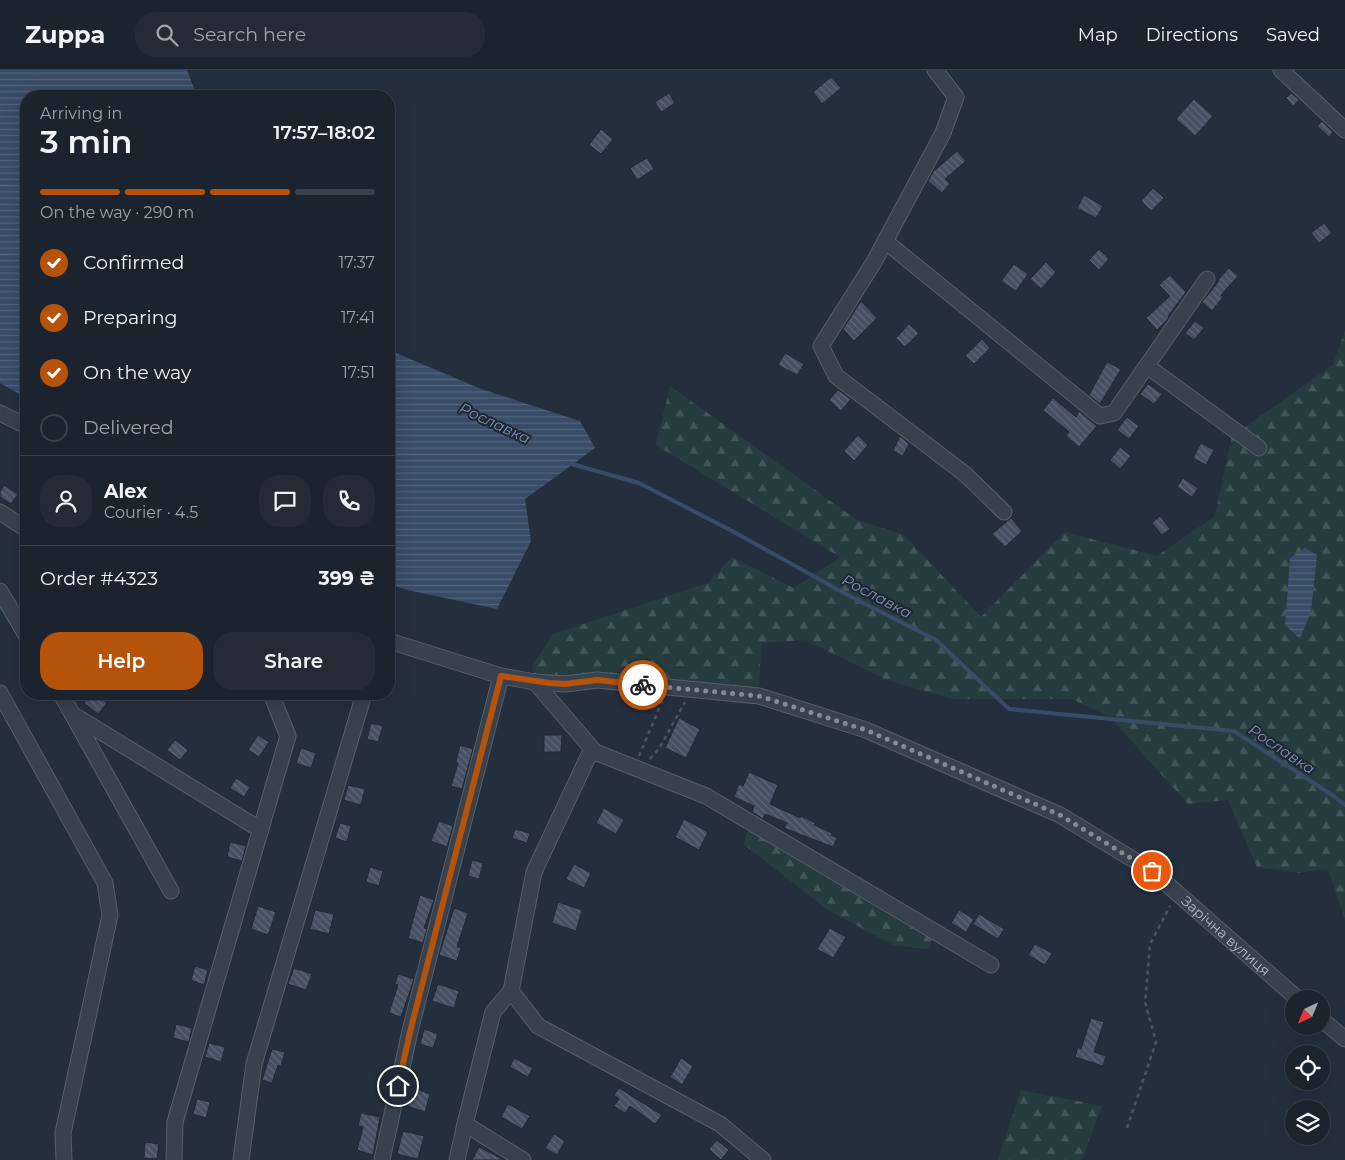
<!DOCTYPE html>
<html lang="en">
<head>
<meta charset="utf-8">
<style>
	body { margin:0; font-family:Montserrat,sans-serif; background:#242b36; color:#f1f3f6; height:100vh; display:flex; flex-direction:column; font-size:19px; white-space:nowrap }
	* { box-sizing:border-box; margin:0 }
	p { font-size:16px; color:#a0a4aa }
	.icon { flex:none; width:28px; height:28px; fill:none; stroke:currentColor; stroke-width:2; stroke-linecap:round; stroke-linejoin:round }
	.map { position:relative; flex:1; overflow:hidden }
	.drawer { position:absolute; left:20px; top:20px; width:375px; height:610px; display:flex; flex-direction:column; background:#1b232e; border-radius:20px; box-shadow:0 5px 20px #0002,0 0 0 1px #39404a }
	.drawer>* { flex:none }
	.needle { width:32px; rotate:224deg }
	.controls { position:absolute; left:1285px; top:920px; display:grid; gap:10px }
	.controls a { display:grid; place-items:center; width:45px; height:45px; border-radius:50%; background:#1b232e; box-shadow:0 5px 20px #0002,0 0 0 1px #39404a; font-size:25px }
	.pin { position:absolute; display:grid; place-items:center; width:42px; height:42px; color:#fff; margin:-21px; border:2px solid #fff; border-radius:50%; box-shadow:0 1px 5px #0007 }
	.courier { position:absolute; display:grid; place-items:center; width:50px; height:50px; margin:-25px; border:4px solid #b45309; border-radius:50%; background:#fff; color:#222; box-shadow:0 1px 6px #0007 }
	.headline em { font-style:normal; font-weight:600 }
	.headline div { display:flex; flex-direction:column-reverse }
	.headline { display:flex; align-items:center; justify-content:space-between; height:85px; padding:0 20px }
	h1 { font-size:32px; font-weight:600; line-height:38px }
	.bar { display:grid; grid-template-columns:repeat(4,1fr); gap:8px 5px; align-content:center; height:60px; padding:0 20px }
	.bar i { height:6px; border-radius:4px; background:#39404a }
	.bar .active { background:#b45309 }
	.bar p { grid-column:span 4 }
	.line { display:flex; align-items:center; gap:12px; padding:0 20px; border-top:1px solid #39404a }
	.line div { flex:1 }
	.round { display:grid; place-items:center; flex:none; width:52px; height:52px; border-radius:20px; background:#242b36 }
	ol { padding:0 20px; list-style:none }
	li { display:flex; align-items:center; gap:15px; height:55px }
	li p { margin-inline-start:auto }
	li .icon { padding:5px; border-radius:50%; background:#b45309; color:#fff; stroke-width:4 }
	li:last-child { color:#a0a4aa }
	li i { width:28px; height:28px; border:2px solid #39404a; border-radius:50% }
	.button { display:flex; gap:10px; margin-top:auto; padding:10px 20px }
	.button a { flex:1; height:58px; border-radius:20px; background:#b45309; color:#fff; font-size:20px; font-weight:600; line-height:58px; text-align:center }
	.button a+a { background:#242b36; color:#f1f3f6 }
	header { display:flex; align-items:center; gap:30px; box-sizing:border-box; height:70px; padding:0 25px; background:#1b232e; border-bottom:1px solid #39404a }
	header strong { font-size:24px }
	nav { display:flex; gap:28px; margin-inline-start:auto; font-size:18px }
	.search { width:350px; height:45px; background:#242b36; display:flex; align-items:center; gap:12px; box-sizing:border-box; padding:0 18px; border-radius:20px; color:#a0a4aa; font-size:19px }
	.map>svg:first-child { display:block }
	.forest { fill:url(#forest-firs) }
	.water { fill:url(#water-rules) }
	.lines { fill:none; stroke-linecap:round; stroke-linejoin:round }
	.stream { stroke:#394c67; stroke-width:4 }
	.building { fill:url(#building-back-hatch); stroke:#1f2835 }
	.street-casing { stroke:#565f6c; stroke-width:17 }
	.path { stroke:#44595c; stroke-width:2.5; stroke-dasharray:4 4; stroke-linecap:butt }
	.street { stroke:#38414e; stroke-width:15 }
	.done { stroke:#828b98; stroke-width:5; stroke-dasharray:0 9 }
	.route { stroke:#b45309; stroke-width:6 }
	.labels { text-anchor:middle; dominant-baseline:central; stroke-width:4; stroke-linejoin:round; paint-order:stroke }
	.street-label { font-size:14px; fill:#b4bcc9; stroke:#1d2633 }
	.water-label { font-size:15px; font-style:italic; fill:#7c92b1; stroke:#1d2633 }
</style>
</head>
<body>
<header>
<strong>Zuppa</strong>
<div class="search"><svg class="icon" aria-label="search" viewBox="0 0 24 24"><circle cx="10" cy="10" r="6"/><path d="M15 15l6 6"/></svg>Search here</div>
<nav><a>Map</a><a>Directions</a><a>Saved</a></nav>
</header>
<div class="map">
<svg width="1345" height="1090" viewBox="0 0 1345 1090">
	<defs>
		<pattern id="forest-firs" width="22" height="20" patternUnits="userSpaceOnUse" patternTransform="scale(1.25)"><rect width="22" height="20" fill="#263c3f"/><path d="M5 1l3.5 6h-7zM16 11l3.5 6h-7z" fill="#435659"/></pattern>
		<pattern id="water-rules" width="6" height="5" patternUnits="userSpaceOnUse" patternTransform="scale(1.25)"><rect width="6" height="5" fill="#394c67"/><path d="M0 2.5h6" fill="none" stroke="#53647b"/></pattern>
		<pattern id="building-back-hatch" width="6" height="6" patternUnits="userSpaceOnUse" patternTransform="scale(1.25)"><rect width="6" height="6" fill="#455162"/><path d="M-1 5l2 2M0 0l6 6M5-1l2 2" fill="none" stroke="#5d6877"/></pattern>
	</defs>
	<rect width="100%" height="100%" fill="#242f3e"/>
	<path class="forest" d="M1345 260V850L1328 799 1299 803 1257 797 1228 730 1188 734 1110 647 1072 629H953L887 610 805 570 761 573 759 626 535 612 532 596 553 564 708 513 732 487 794 518 840 487 656 375 670 316 857 450 904 465 981 547 1065 462 1157 486 1215 446 1232 366 1333 295Z
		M749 759 933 868 927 879 893 875 828 840 743 774Z
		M1021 1020 1102 1036 1082 1090H998Z"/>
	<path class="water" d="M0 0H187L197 26H26V328L0 313Z
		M389 280 481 319 580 351 595 378 525 429 531 471 497 539 407 520 389 514Z
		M1305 478 1317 485 1311 541 1300 569 1285 555 1290 488Z"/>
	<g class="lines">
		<path class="stream" d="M568 393 639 413 734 462 842 522 936 570 1009 639 1234 661 1332 725 1345 735"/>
	</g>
	<path class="building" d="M831 7 841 18 822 34 813 22Z
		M669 23 675 33 661 42 655 32Z
		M1291 23 1299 30 1293 36 1286 28Z
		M1194 29 1213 46 1195 66 1176 49Z
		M1322 51 1333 62 1329 67 1317 56Z
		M601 59 613 69 601 84 589 75Z
		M957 81 966 91 945 109 950 113 942 123 928 111 934 100H935Z
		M647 88 654 99 637 110 630 98Z
		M1153 118 1164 128 1151 141 1141 131Z
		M1084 125 1103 136 1096 148 1077 138Z
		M1324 153 1332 163 1319 173 1311 163Z
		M1099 179 1109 189 1099 200 1089 190Z
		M1046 192 1056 202 1041 219 1030 209Z
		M1014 194 1028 204 1016 221 1001 211Z
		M1229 198 1238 206 1221 225 1223 227 1212 241 1202 232 1219 211 1218 210Z
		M1170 205 1186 222 1168 246 1169 247 1167 250 1157 260 1146 248 1170 226 1159 215Z
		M861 231 877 248 854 271 843 259Z
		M1195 251 1204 258 1194 270 1185 263Z
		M909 254 919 263 905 277 896 268Z
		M982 269 990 278 974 294 965 286Z
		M785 283 804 294 797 305 778 295Z
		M1107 292 1121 299 1100 334 1089 325Z
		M1148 314 1162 324 1154 334 1140 324Z
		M838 320 851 329 841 341 829 330Z
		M1053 328 1076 347 1079 341 1097 356 1079 377 1066 366 1069 362 1043 340Z
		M1127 347 1139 356 1129 369 1117 360Z
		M858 365 868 375 854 391 844 381Z
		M900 366 909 374 903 386 893 381Z
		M1201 373 1214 380 1206 395 1193 388Z
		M1120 377 1131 386 1120 399 1110 390Z
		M1183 408 1198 418 1192 427 1177 417Z
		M4 415 18 424 11 434 0 427V422Z
		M1160 446 1170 459 1162 465 1152 453Z
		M1011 448 1022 461 1005 477 992 464Z
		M91 624H96L107 633 98 644 84 633Z
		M679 648 700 659 686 688 665 678Z
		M371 653 383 656 378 672 367 669Z
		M258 665 269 672 259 687 248 680Z
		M544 665H562L561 682H544Z
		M175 670 188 680 180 690 167 680Z
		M460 675 473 679 462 719 451 716 458 693 456 692Z
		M301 678 316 683 311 698 296 693Z
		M749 702 778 715 770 734 800 748 801 746 815 753 814 755 832 763 831 765 837 768 833 777 784 758 787 753 765 744 763 749 752 742 754 736 734 727 739 714 743 716Z
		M236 708 250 717 244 727 230 718Z
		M348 715 365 719 361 735 344 730Z
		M604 738 624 750 616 764 596 753Z
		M684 749 708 762 699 780 675 767Z
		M439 751 453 756 447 777 431 771Z
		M340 753 351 756 347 772 335 768Z
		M515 759 530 763 527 773 512 768Z
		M230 772 246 776 242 791 227 787Z
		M472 790 483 793 479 809 468 806Z
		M574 794 591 803 584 818 566 809Z
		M370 797 383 801 379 816 366 812Z
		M420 825 434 830 424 858 427 859 423 873 408 868Z
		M558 832 582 840 576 861 552 853Z
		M258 836 276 842 268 865 251 859Z
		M454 838 468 843 457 877 461 878 457 891 439 885Z
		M315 840 334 844 329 864 310 859Z
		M959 840 974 849 966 862 951 853Z
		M979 844 1004 859 998 869 973 854Z
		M830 858 846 867 833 888 817 879Z
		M1035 874 1052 883 1045 895 1028 885Z
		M195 896 208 900 204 915 191 910Z
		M294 898 312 904 306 920 288 914Z
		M398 904 414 909 401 947 389 943 398 915 395 914Z
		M438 914 459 921 454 938 432 931Z
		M1091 948 1104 952 1094 982 1106 986 1103 996 1075 987 1078 977 1081 979Z
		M176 954 192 958 189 972 173 968Z
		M424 959 438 964 433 978 420 974Z
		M209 973 225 977 221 992 205 987Z
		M272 979 285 982 281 996 278 995 272 1013 262 1010Z
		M514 988 533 998 528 1007 510 997Z
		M681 988 693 996 682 1015 670 1007Z
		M413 1018 430 1024 425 1042 407 1036Z
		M619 1018 662 1045 655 1054 630 1036 625 1043 614 1036 619 1029 614 1025Z
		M197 1029 210 1032 206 1048 193 1044Z
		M508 1034 530 1046 522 1059 501 1047Z
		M361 1043 380 1047 373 1085 357 1080 363 1057 358 1056Z
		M403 1061 424 1066 418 1089 397 1084Z
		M554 1064 565 1071 557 1085 545 1078Z
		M717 1070 729 1080 721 1090 709 1079Z
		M145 1072 159 1074 157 1089 144 1088Z
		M479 1077 504 1090H472Z"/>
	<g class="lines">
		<g class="street-casing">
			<g id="street">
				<path d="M935 0 956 27 943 63 874 192 821 276 836 306 965 404 1004 442"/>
				<path d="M1281 0 1345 60"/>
				<path d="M885 171 1100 346 1114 343 1207 209"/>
				<path d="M1147 296 1259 378"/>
				<path d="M0 343 26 356"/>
				<path d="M0 442 26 459"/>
				<path d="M0 521 26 565"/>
				<path d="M389 571 501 606 535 612 595 682 588 687 534 802 511 921 538 956 720 1054 763 1090"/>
				<path id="s1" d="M535 612 565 614 597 610 759 626 866 660 1060 745 1152 801 1298 929"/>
				<path d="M0 623 105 813 110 845 63 1063 64 1090"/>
				<path d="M61 624 171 821"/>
				<path d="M77 647 261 760"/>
				<path d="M595 682 706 726 991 895"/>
				<path d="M1321 949 1345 969"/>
				<path d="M465 1054 523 1090"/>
				<path d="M174 1090 175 1052 288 666 271 624"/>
				<path d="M241 1090 254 994 364 624"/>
				<path d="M382 1090 410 961 501 606"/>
				<path d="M457 1090 465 1054 493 942 511 921"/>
			</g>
		</g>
		<path class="path" d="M639 686 663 629
			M650 689 660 677 685 632
			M1127 1058 1156 972 1145 932 1150 874 1170 836"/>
		<use href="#street" class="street"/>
	</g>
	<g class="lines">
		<path class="done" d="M643 615 759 626 866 660 1060 745 1152 801"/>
		<path class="route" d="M398 1016 410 962 501 606 550 613 565 614 597 610 643 615"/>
	</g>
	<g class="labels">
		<g class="street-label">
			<text stroke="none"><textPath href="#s1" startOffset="755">Зарічна вулиця</textPath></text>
		</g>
		<g class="water-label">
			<text transform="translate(495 353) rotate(25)">Рославка</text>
			<text transform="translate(877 526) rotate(28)">Рославка</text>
			<text transform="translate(1282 679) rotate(34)">Рославка</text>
		</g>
	</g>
</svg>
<div class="controls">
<a><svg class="needle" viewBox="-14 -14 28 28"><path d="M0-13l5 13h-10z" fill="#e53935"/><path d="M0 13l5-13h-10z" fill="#a0a4aa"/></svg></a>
<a><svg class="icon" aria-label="locate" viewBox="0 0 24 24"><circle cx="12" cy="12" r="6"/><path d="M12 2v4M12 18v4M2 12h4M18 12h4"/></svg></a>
<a><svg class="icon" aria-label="layers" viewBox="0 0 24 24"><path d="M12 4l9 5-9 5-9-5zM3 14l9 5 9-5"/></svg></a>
</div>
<div class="pin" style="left:1152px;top:801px;background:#ea580c"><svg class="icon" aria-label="bag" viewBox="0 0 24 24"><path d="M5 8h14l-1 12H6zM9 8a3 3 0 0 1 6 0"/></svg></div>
<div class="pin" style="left:398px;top:1016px;background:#1f2937"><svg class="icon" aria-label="home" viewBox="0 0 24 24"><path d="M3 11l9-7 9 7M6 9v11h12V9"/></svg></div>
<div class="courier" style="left:643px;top:615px"><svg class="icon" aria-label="bike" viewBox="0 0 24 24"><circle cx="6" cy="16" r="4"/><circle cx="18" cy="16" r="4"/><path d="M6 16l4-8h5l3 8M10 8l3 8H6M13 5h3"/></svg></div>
<section class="drawer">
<div class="headline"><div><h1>3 min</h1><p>Arriving in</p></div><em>17:57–18:02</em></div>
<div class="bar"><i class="active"></i><i class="active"></i><i class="active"></i><i></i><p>On the way · 290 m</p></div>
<ol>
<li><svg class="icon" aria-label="check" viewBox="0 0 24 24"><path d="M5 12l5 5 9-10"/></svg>Confirmed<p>17:37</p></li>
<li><svg class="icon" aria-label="check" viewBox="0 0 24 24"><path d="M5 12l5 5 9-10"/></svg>Preparing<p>17:41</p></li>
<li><svg class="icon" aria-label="check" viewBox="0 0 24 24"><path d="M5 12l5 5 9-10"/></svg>On the way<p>17:51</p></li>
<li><i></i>Delivered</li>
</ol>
<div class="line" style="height:90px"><a class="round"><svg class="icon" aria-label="person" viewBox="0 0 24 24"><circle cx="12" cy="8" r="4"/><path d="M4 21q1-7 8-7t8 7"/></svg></a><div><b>Alex</b><p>Courier · 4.5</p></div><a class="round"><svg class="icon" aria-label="chat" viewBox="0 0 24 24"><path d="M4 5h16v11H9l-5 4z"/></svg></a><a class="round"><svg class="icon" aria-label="phone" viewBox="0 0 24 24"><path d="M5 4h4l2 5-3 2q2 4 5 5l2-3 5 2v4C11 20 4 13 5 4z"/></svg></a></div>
<div class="line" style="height:65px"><div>Order #4323</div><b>399 ₴</b></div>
<div class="button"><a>Help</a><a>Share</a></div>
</section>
</div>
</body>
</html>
